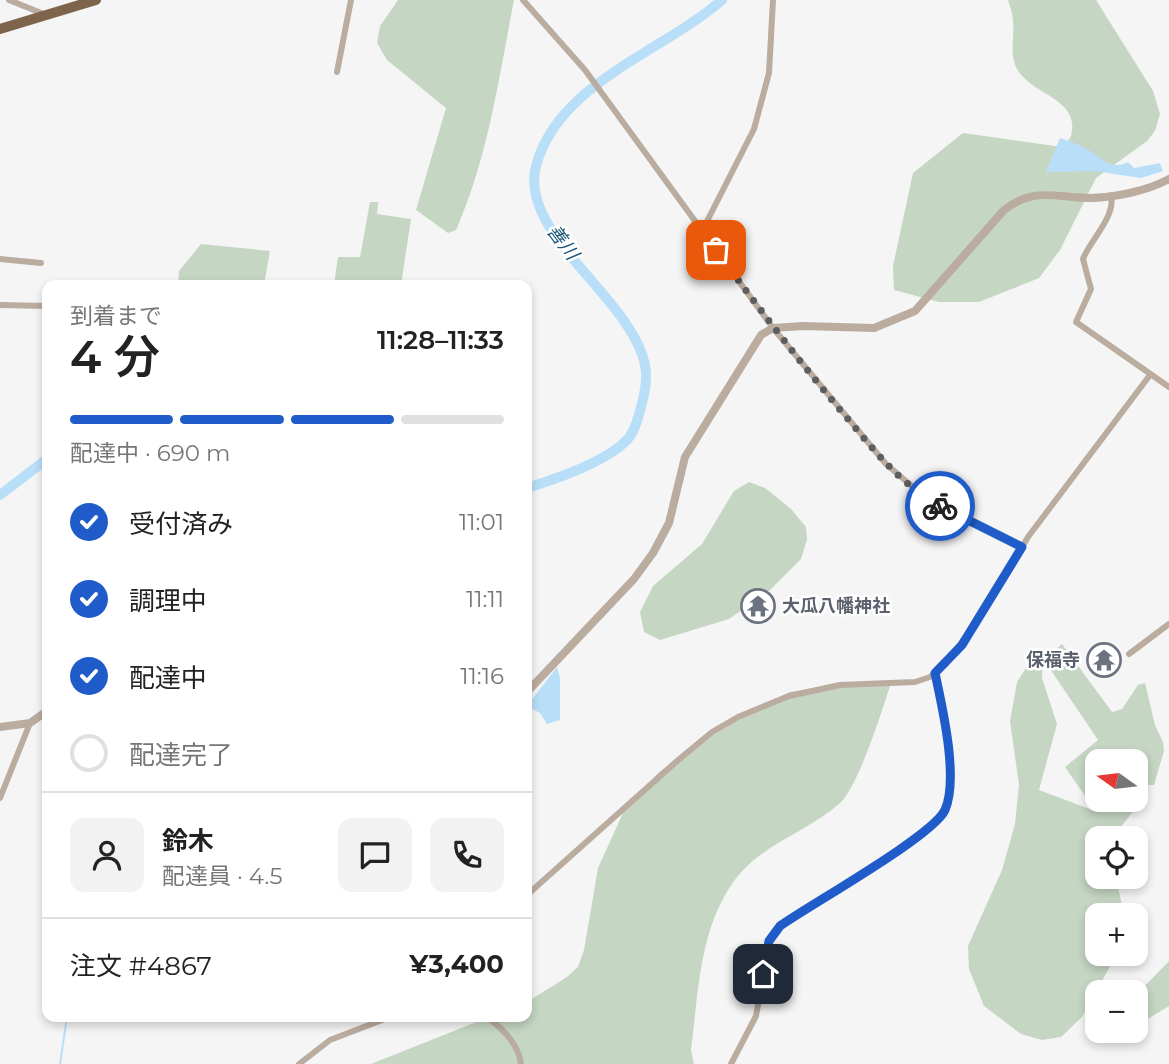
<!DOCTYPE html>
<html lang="ja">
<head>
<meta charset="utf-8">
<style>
	body { margin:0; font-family:Montserrat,"Noto Sans JP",sans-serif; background:#f2f2f2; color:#222; height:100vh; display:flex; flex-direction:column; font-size:26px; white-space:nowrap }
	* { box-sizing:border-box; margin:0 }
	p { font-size:23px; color:#767676 }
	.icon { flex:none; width:38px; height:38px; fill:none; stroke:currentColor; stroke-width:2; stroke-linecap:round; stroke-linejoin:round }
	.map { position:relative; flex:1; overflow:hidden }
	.details { position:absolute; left:42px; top:280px; width:490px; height:742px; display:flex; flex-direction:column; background:#fff; border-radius:14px; box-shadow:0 4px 10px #0003 }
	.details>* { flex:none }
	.needle { width:46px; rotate:284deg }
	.fabs { position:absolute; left:1085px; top:749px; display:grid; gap:14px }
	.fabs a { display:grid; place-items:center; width:63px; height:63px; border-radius:14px; background:#fff; box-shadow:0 4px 10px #0003; font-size:35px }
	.pin { position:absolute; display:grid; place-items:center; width:60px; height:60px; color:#fff; margin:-30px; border-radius:14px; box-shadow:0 4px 10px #0006 }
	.courier { position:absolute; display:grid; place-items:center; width:70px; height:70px; margin:-35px; border:5px solid #205cc9; border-radius:50%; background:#fff; color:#222; box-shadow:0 2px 9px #0007 }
	.summary em { font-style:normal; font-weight:600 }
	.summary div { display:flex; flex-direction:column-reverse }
	.summary { display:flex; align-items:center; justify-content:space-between; height:119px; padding:0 28px }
	h1 { font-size:46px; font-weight:600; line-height:52px }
	.bar { display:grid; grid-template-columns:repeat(4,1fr); gap:10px 7px; align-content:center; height:84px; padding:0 28px }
	.bar i { height:9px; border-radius:5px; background:#e0e0e0 }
	.bar .current { background:#205cc9 }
	.bar p { grid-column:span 4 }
	.line { display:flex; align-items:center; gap:18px; padding:0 28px; border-top:2px solid #e0e0e0 }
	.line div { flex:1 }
	.round { display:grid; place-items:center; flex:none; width:74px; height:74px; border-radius:14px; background:#f2f2f2 }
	ol { padding:0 28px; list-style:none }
	li { display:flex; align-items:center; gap:21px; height:77px }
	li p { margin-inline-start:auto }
	li .icon { padding:7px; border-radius:50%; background:#205cc9; color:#fff; stroke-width:4 }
	li:last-child { color:#767676 }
	li i { width:38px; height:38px; border:4px solid #e0e0e0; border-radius:50% }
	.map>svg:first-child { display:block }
	.green { fill:#c5d6c3 }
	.water { fill:#b9dff8 }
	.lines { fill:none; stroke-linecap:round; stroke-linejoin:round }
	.stream { stroke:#b9dff8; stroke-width:2 }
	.river { stroke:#b9dff8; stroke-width:10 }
	.minor { stroke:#bbaca0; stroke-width:6 }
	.tertiary { stroke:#bbaca0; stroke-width:8 }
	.trunk { stroke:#7f644c; stroke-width:10 }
	.done { stroke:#5e5e5f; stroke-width:7; stroke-dasharray:0 12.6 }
	.route { stroke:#205cc9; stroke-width:9 }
	.labels { text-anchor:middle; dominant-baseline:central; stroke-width:5; stroke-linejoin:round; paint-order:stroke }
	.worship-label { font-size:18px; font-weight:bold; fill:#5b616d; stroke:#fff; text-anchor:start }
	.water-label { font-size:19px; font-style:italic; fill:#195678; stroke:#fff }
</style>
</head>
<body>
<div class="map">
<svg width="1169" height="1064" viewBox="0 0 1169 1064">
	<rect width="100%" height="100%" fill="#f5f5f6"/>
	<path class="green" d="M398 0H514C499 77 488 158 456 230L448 233 416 210 446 108 387 60 377 43 380 26Z
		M1008 0H1096L1153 91 1160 114 1155 131 1147 141 1096 178 1060 250 1039 278 979 302H939L894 290 893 266 913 173 963 133 1055 146 1066 144 1071 136C1081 98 1031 95 1017 69 1009 55 1015 36 1013 21 1013 14 1010 7 1008 0Z
		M370 202H378L377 214 411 219 401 285H334L338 257H360Z
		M201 244 270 251 264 285H178L179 271Z
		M749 482 765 488 791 509 806 527 807 539 801 559 770 590 729 619 660 640 644 632 640 612 653 586 702 544 734 491Z
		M1062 644 1112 712 1122 709 1138 685 1145 683 1155 725 1163 742 1164 751 1154 785H1136V761H1097V796L1090 803 1065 767 1098 740 1044 660Z
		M1043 658 1042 678 1057 724 1039 790 1095 811 1147 794 1112 838H1097V877H1116L1124 915H1097V954H1117L1082 1017 1061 1037 1042 1040 1021 1034 984 1006 969 969 968 946 1002 870 1015 824 1019 785 1010 721 1017 682 1032 659Z
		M844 683 890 686C882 711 858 787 840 803 803 836 756 844 728 890 699 937 698 996 691 1050L694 1064H371L489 1017H527V1002L567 977 578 967 584 950 598 868 623 813 658 773 727 721 790 692Z
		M1169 961V1006L1138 1025 1136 995Z"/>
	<path class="water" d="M1060 138C1069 141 1078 144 1087 149 1102 157 1109 171 1128 162L1134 168 1160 163 1163 171 1141 178 1094 171 1046 172Z
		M557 667 560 678V720L547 724 540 713 527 706Z"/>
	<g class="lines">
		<path class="stream" d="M60 1064 67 1017"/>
		<path class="river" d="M527 488C556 479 606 462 627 440 635 431 638 418 641 407 645 393 648 379 645 365 632 298 518 234 536 166 558 83 664 51 722 0
			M0 495 47 459"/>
		<path class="minor" d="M9 0 46 15
			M523 0 585 70 773 328 886 464 927 499 1022 547
			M337 72 351 0
			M1111 195C1116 217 1090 240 1083 259L1091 289 1076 322 1169 387
			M702 231 754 129 769 73 773 0
			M0 259 41 263
			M0 305 47 306
			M1129 654 1169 624
			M0 798 30 723
			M527 895 677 761 712 732 738 717 789 696 840 685 915 682 930 677 946 664 985 610 1028 537 1150 375
			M487 1017C502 1028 519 1045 521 1064
			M299 1064 330 1040 390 1017
			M731 1064 756 1016 769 941 780 926C811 905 933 836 945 810 958 781 942 704 935 673"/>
		<path class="tertiary" d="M527 692 634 579 653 553 669 523 685 457 761 335 773 328 803 326 874 328 915 311 1004 210C1034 187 1053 197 1088 198 1112 198 1148 191 1169 179
			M0 727 30 723 47 711"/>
		<path class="trunk" d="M0 29 96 0"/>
	</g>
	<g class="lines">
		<path class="done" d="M716 250C758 307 801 364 847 418 875 451 901 485 940 506"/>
		<path class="route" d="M763 974 769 941 780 926C811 904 933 836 945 810 959 778 942 706 935 673L962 645 1022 547 940 506"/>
	</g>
	<defs>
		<g id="temple-ring" transform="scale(1.75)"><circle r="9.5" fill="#fff" stroke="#6b7280" stroke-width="1.5"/><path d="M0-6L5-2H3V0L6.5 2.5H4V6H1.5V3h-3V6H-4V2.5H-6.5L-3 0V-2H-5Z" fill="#6b7280"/></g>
	</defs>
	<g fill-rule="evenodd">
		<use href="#temple-ring" x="758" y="606"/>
		<use href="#temple-ring" x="1104" y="660"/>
	</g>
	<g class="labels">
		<g class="worship-label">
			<text x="782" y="606">大瓜八幡神社</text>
			<text x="1080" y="660" text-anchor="end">保福寺</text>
		</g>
		<g class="water-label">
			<text transform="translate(563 242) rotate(53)">善川</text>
		</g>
	</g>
</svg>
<div class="fabs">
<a><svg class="needle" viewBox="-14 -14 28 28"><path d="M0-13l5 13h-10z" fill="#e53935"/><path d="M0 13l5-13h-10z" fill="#767676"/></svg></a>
<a><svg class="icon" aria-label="locate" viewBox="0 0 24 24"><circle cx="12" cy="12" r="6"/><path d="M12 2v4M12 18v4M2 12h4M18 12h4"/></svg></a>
<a>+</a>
<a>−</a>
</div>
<div class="pin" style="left:716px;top:250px;background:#ea580c"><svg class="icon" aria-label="bag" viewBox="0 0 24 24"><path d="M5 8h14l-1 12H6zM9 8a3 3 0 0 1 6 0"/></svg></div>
<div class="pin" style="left:763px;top:974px;background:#1f2937"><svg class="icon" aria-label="home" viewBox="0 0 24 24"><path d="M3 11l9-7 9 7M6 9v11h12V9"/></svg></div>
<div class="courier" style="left:940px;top:506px"><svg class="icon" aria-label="bike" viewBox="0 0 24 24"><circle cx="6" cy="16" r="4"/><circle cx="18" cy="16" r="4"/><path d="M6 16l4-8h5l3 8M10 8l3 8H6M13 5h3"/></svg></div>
<section class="details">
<div class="summary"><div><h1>4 分</h1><p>到着まで</p></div><em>11:28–11:33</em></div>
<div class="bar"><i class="current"></i><i class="current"></i><i class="current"></i><i></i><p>配達中 · 690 m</p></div>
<ol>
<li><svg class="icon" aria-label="check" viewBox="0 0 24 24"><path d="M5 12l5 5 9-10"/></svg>受付済み<p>11:01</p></li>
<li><svg class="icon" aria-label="check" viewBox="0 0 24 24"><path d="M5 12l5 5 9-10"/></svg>調理中<p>11:11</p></li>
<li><svg class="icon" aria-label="check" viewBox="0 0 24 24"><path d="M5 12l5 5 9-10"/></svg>配達中<p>11:16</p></li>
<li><i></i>配達完了</li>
</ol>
<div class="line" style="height:126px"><a class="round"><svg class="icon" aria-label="person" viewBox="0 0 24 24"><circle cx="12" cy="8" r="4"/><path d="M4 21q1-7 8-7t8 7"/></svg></a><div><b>鈴木</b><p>配達員 · 4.5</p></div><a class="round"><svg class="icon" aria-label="chat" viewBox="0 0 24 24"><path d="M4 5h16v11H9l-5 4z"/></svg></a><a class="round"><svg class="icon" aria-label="phone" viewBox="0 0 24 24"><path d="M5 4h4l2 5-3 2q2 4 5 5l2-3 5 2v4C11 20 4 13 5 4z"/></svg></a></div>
<div class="line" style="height:91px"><div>注文 #4867</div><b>¥3,400</b></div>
</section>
</div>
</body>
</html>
